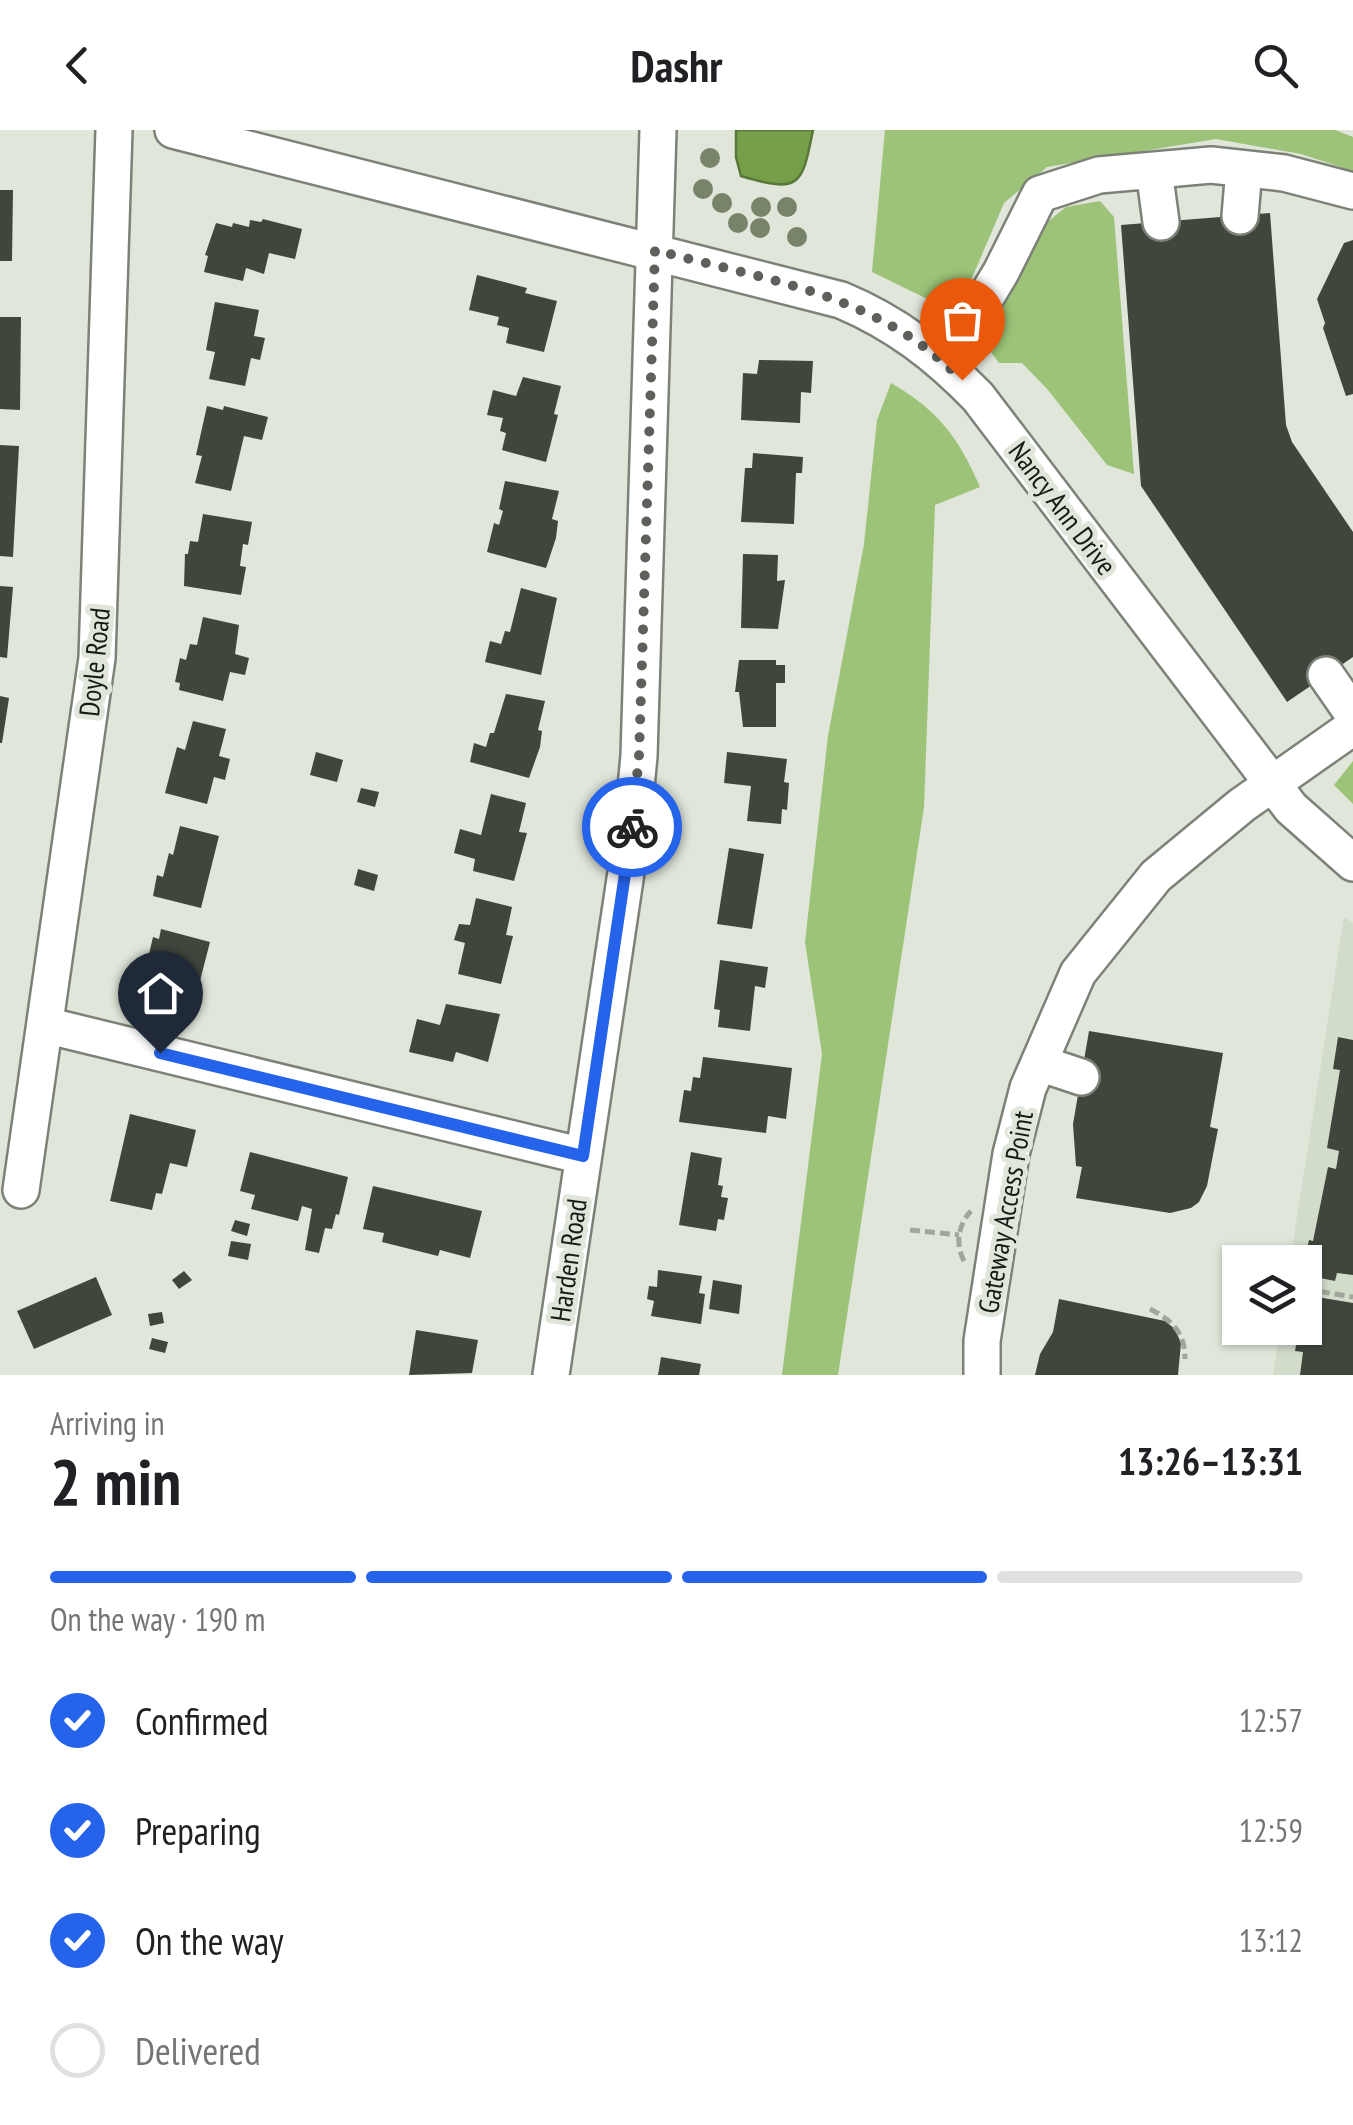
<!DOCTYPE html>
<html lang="en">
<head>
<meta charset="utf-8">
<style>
	body { margin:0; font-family:"PT Sans Narrow",sans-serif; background:#f2f2f2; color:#202124; height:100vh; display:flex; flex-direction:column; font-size:38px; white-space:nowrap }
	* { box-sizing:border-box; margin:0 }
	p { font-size:32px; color:#757577 }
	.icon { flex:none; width:55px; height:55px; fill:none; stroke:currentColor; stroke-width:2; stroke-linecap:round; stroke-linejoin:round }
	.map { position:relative; height:1245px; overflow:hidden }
	.details { display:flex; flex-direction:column; background:#fff; flex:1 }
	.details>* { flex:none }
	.tools { position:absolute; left:1222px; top:1115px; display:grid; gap:20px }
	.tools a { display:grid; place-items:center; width:100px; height:100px; border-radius:0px; background:#fff; box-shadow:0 2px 8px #0004; font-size:50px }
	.pin { position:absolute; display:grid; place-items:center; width:85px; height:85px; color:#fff; margin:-102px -42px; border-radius:50% 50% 50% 0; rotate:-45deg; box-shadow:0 0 10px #0007 }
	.pin .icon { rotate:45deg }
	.courier { position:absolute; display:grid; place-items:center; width:100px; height:100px; margin:-50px; border:8px solid #2563eb; border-radius:50%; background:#fff; color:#222; box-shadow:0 2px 12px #0007 }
	.overview em { font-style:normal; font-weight:800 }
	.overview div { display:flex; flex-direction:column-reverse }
	.overview { display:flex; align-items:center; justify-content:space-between; height:170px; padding:0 50px }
	h1 { font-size:65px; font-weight:800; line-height:75px }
	.bar { display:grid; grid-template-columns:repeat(4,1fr); gap:15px 10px; align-content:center; height:120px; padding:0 50px }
	.bar i { height:12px; border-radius:8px; background:#e0e0e0 }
	.bar .active { background:#2563eb }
	.bar p { grid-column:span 4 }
	ol { padding:0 50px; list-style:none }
	li { display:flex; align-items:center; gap:30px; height:110px }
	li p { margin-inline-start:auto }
	li .icon { padding:10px; border-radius:50%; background:#2563eb; color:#fff; stroke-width:4 }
	li:last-child { color:#757577 }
	li i { width:55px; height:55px; border:5px solid #e0e0e0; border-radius:50% }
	header { display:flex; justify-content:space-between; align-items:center; height:130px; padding:0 50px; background:#fff; font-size:45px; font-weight:800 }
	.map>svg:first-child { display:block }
	.built { fill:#d2dcca }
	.green { fill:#9cc377 }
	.water { fill:#759f48; stroke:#597739; stroke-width:2.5 }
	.building { fill:#41463d }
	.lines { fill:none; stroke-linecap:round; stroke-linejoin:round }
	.minor-casing { stroke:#7c8277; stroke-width:40 }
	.path { stroke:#a1a69c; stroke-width:5; stroke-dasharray:10 5; stroke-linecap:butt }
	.minor { stroke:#fff; stroke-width:35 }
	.tree { fill:#77846a }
	.done { stroke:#5e615b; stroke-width:10; stroke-dasharray:0 18 }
	.route { stroke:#2563eb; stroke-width:12 }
	.labels { text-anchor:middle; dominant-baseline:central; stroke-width:10; stroke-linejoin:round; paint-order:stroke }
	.street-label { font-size:28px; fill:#181a16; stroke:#e0e6da }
</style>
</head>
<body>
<header><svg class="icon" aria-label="back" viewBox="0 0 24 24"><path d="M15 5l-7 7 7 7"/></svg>Dashr<svg class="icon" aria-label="search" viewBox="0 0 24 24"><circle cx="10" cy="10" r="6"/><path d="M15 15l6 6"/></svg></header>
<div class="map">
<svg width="1353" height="1245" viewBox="0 0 1353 1245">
	<rect width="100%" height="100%" fill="#e0e6da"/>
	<path class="built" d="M1344 787 1353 793V1245H1273L1280 1198H1305V1132H1290Z"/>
	<path class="green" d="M885 0H1335L1353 7V41L1301 24 1216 9 1047 37 1004 73 963 169 952 181 872 142Z
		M1100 71 1114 87 1134 344 1107 335 1048 260 1022 233H999L987 217 1035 102 1066 77Z
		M891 253C938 280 959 308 980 357L935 375 924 677 838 1245H782L822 924 805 812 828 606 864 414 877 290Z
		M1353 631V674L1334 655Z"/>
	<path class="water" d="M736 0H813C802 55 801 64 741 46L736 27Z"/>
	<path class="building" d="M0 60H13L12 131H0Z
		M1270 83 1286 295 1292 312 1353 402V527L1287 572 1141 356 1121 95Z
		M263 89 302 99 295 129 269 123 264 144 246 138 243 151 204 142 208 126 205 125 216 93 232 97 233 93 249 97 250 90 261 92Z
		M1353 110V264L1346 266 1323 198 1325 193 1317 169 1344 113Z
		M477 145 527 158 525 163 557 171 544 222 506 213 509 198 497 195 499 187 469 180Z
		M215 172 259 180 254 206 265 208 260 230 251 228 245 256 209 249 215 222 206 220Z
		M0 187H21L20 280 0 279Z
		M759 230 813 231 811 263 801 262 800 293 741 290 743 243 757 244Z
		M523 247 561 256 554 284 558 285 546 332 502 320 506 303 500 301 503 288 487 285 493 260 516 266Z
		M207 276 223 280 224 276 268 287 262 310 244 306 231 361 195 353 202 326 196 325Z
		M0 315 19 316 13 427 0 426Z
		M753 323 803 327 802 343H796L794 394 741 392 745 338H752Z
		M505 351 559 361 552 389 558 391 556 408 546 438 487 422 494 393 499 395 503 381 499 379Z
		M203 384 252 392 248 415 243 414 240 436 246 437 241 465 184 456 185 424H188L190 411 198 412Z
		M743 424 778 425 777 451 785 450 778 499 741 498Z
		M0 456 13 457 7 528 0 527Z
		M521 458 557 468 541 545 485 532 490 511 501 514 505 501 510 502Z
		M203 487 239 495 235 524 249 528 245 545 230 542 223 571 179 560 180 553 175 552 180 528 186 530 190 514 197 515Z
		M739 530H776V535H785V553H776V597H743L739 562H735Z
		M506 564 545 571 538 600 542 601 540 617 529 648 470 632 474 613 486 617 490 603H494Z
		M0 566 9 568 2 613H0Z
		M193 591 226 599 219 626 230 629 225 650 214 647 207 674 165 663 177 617 185 620Z
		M316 622 343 630 337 652 310 645Z
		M727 622 787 629 784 652 789 653 787 680 782 679 781 694 747 691 751 656 724 653Z
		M361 658 379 662 375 677 357 672Z
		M491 664 526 673 519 702 527 703 514 751 473 741 475 729 454 723 460 699 481 705Z
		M180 696 219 706 201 778 153 766 157 745 163 747 169 723 173 725Z
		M729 718 764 724 752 799 717 794Z
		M358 739 378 745 374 761 354 755Z
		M476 768 512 777 506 805 513 806 501 854 458 844 465 813 454 810 459 794 470 795Z
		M161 799 210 812 194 874 164 866 165 861 150 857 154 840 146 837 153 807 159 809Z
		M720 830 768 837 765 858 755 856 750 901 718 897 720 880 714 879Z
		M446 874 500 884 488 932 456 922 453 932 409 922 417 889 440 895Z
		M1089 901 1223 923 1210 997 1218 999 1207 1056 1199 1072 1191 1078 1170 1083 1076 1068 1082 1037 1076 1036 1073 994Z
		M1338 907 1353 910V1145L1337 1143 1335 1151 1305 1145 1304 1132 1309 1110 1313 1111 1328 1037 1336 1039 1339 1021 1327 1018 1340 940 1333 939Z
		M703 927 792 938 786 989 768 986 766 1003 679 992 684 960 691 961 693 947 700 948Z
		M130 984 196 1000 187 1037 170 1033 162 1064 156 1063 152 1080 110 1071Z
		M250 1022 348 1047 339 1085 336 1084 332 1099 325 1098 319 1123 305 1120 312 1079 302 1076 298 1091 251 1079 255 1065 240 1061Z
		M691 1022 722 1028 718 1055 723 1056 721 1067 728 1068 724 1090 718 1089 716 1101 679 1095Z
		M373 1056 482 1081 470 1128 440 1120 438 1126 382 1112 384 1103 363 1099Z
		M235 1090 250 1094 247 1106 231 1101Z
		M231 1111 251 1114 248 1130 228 1126Z
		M658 1140 702 1146 699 1163 705 1164 701 1194 651 1186 654 1171 647 1169 649 1156 657 1157Z
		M184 1141 192 1150 179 1159 172 1150Z
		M96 1147 112 1185 34 1219 17 1181Z
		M713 1150 742 1155 739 1184 709 1179Z
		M1305 1165 1353 1173V1245H1300L1303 1222 1295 1221 1299 1198H1305Z
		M1059 1169 1165 1191 1175 1199 1181 1213 1178 1245H1035L1040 1224 1053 1202Z
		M162 1182 164 1193 150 1196 148 1184Z
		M416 1200 478 1210 472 1243 409 1245Z
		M152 1208 168 1212 165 1223 149 1219Z
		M661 1227 701 1234 699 1245H658Z"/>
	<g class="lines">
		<g class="minor-casing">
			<path id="minor" d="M173 0 841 170C896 193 937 225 978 267L1291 678 1353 733
				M1154 40 1161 92
				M1240 86 1244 39
				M946 234 1001 142 1040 64 1099 45 1211 35 1284 43 1353 61
				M1326 545 1353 584
				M45 895 583 1026
				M1039 933 1081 947
				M21 1060 97 528 114 0
				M551 1245 631 709 639 626 658 0
				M982 1245V1211L1011 1024 1028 958 1078 843 1156 746 1242 675 1353 597"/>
		</g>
		<path class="path" d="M910 1100 959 1105
			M964 1131C955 1114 958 1095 971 1081
			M1305 1159 1353 1167
			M1150 1179C1173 1191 1185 1203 1185 1229"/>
		<use href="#minor" class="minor"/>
	</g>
	<g class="tree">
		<circle cx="710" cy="28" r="10"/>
		<circle cx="703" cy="59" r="10"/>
		<circle cx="722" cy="73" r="10"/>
		<circle cx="761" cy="77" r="10"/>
		<circle cx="787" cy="77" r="10"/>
		<circle cx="738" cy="93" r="10"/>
		<circle cx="760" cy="98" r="10"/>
		<circle cx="797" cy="107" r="10"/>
	</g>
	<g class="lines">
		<path class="done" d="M632 697 639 626 655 120C768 151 877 163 962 250"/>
		<path class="route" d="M160 923 583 1026 632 697"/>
	</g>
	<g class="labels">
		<g class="street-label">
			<text transform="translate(1063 378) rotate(53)">Nancy Ann Drive</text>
			<text transform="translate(94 532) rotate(-84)">Doyle Road</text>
			<text transform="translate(1005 1082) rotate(-80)">Gateway Access Point</text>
			<text transform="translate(568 1130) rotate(-82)">Harden Road</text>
		</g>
	</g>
</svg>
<div class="tools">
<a><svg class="icon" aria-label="layers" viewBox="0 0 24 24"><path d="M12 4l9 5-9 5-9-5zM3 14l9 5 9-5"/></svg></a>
</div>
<div class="pin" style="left:962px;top:250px;background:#ea580c"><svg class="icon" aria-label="bag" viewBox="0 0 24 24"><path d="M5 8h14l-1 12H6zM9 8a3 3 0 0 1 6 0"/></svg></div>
<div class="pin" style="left:160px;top:923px;background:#1f2937"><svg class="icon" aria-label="home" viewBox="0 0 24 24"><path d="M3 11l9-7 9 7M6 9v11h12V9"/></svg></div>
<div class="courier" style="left:632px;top:697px"><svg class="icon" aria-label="bike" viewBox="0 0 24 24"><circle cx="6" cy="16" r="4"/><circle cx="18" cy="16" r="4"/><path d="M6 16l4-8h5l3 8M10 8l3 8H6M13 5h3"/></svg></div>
</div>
<section class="details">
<div class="overview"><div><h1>2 min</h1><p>Arriving in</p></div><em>13:26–13:31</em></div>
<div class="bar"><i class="active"></i><i class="active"></i><i class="active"></i><i></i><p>On the way · 190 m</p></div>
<ol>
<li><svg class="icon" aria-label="check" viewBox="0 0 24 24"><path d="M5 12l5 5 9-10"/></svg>Confirmed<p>12:57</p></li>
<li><svg class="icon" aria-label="check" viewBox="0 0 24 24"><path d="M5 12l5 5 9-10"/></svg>Preparing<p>12:59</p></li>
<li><svg class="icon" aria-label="check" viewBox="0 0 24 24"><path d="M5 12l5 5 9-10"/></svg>On the way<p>13:12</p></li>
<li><i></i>Delivered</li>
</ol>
</section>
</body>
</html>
